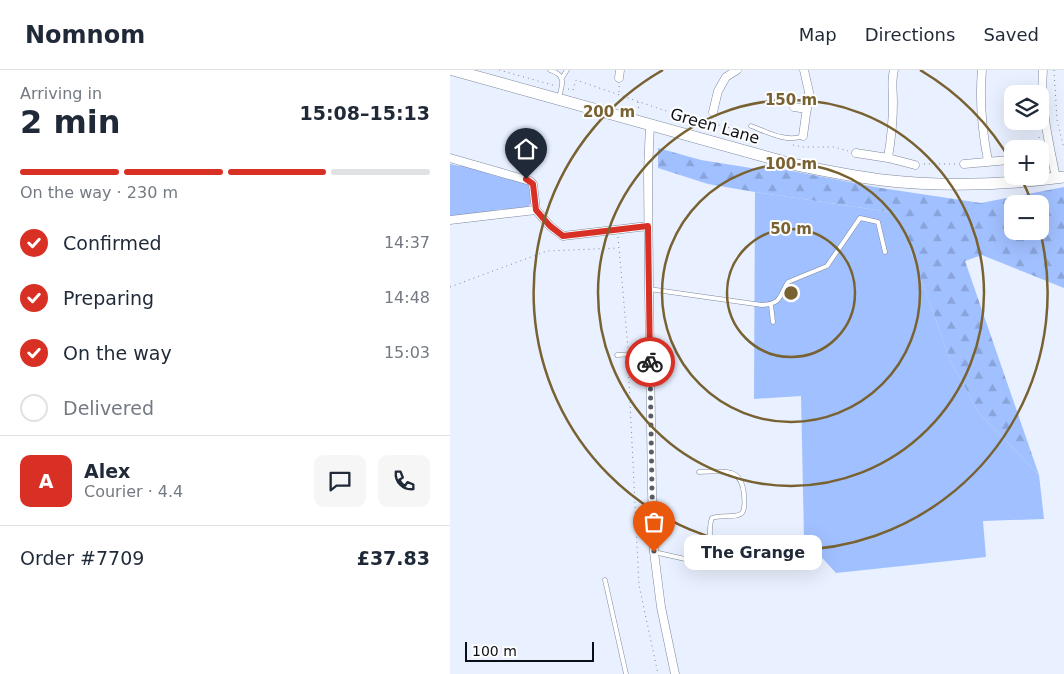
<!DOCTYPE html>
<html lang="en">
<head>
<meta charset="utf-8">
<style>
	body { margin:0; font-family:"DejaVu Sans",sans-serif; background:#f6f6f7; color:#1f2937; height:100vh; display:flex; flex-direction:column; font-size:19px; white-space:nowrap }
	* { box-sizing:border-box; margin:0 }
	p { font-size:16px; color:#747a83 }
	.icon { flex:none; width:28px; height:28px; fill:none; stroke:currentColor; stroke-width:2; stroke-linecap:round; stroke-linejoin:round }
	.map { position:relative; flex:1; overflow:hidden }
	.drawer { display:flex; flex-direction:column; background:#fff; width:450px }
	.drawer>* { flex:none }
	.controls { position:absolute; left:554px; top:15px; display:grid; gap:10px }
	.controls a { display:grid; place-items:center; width:45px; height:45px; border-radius:10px; background:#fff; box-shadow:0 5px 20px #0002; font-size:25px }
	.scale { position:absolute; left:15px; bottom:12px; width:129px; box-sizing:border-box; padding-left:5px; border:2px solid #0a0e16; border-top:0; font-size:14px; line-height:18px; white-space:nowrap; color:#0a0e16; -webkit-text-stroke:4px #fdfdfd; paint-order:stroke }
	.pin { position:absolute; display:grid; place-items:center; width:42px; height:42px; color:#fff; margin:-51px -21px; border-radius:50% 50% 50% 0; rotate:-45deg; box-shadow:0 0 5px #0007 }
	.pin .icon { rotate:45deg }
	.courier { position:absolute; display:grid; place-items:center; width:50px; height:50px; margin:-25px; border:4px solid #d93025; border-radius:50%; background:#fff; color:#222; box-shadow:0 1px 6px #0007 }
	.bubble { position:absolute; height:35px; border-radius:10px; background:#fff; box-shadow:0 5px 20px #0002; font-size:16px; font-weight:700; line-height:35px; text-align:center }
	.headline em { font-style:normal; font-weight:700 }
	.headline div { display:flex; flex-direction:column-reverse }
	.headline { display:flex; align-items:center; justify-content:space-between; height:85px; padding:0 20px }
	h1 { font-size:32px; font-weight:700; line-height:38px }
	.bar { display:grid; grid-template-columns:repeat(4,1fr); gap:8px 5px; align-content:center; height:60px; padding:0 20px }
	.bar i { height:6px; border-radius:4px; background:#e0e1e3 }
	.bar .current { background:#d93025 }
	.bar p { grid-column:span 4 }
	.line { display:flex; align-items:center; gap:12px; padding:0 20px; border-top:1px solid #e0e1e3 }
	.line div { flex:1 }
	.round { display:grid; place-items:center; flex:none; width:52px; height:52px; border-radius:10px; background:#f6f6f7 }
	ol { padding:0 20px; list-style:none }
	li { display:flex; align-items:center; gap:15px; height:55px }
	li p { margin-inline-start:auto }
	li .icon { padding:5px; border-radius:50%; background:#d93025; color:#fff; stroke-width:4 }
	li:last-child { color:#747a83 }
	li i { width:28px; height:28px; border:2px solid #e0e1e3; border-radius:50% }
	header { display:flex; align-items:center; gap:30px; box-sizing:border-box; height:70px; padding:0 25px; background:#fff; border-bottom:1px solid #e0e1e3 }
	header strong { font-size:24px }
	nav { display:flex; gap:28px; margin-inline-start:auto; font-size:18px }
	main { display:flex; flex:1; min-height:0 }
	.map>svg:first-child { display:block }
	.grass { fill:#a1c0ff }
	.forest { fill:url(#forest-firs); fill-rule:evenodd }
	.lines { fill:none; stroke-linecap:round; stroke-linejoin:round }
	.service-casing { stroke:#7d889e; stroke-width:5 }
	.minor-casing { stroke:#7d889e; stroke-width:9 }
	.primary-casing { stroke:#7d889e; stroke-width:12 }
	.path { stroke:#7f8590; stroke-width:1; stroke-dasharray:1 4; stroke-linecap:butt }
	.service { stroke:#fff; stroke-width:4 }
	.minor { stroke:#fff; stroke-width:8 }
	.primary { stroke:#fff; stroke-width:11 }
	.done { stroke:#585d68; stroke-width:5; stroke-dasharray:0 9 }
	.route { stroke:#d93025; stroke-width:6 }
	.ring { fill:none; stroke:#796232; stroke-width:2.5 }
	.labels { text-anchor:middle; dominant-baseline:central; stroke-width:4; stroke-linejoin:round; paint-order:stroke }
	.street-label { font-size:16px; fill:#0a0e16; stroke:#fdfdfd }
	.centre { fill:#796232; stroke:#fdfdfd; stroke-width:2.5 }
	.ring-label { font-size:15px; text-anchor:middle; font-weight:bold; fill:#796232; stroke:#fdfdfd; stroke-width:4; stroke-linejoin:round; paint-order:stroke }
</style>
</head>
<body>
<header>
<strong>Nomnom</strong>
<nav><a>Map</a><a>Directions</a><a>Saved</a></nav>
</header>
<main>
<section class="drawer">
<div class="headline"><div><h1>2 min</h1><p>Arriving in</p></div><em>15:08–15:13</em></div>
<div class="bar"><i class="current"></i><i class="current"></i><i class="current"></i><i></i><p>On the way · 230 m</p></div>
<ol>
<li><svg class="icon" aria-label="check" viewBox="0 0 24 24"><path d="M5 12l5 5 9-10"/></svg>Confirmed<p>14:37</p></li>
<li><svg class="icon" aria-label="check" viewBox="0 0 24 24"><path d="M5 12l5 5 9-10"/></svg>Preparing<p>14:48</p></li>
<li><svg class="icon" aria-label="check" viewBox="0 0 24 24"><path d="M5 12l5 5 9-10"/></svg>On the way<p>15:03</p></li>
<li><i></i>Delivered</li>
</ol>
<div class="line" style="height:90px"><b class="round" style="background:#d93025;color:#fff">A</b><div><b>Alex</b><p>Courier · 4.4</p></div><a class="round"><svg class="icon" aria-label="chat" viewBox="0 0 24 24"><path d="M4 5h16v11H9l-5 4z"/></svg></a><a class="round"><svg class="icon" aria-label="phone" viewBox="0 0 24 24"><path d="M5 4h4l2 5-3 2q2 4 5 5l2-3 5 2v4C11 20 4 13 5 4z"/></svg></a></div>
<div class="line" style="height:65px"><div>Order #7709</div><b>£37.83</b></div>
</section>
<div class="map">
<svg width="614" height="604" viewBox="0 0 614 604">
	<defs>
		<pattern id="forest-firs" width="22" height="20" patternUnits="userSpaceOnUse" patternTransform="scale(1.25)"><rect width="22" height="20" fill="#a1c0ff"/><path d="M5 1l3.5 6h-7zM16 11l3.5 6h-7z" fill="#89a4da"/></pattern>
	</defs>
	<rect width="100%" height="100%" fill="#e9f0ff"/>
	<path class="grass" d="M0 94 9 96 13 95 38 101 39 104 57 109 60 108 78 114C80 118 80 121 81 126 83 140 73 139 62 141 56 138 44 139 39 143L0 147Z
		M305 122 447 143 501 292 529 343 589 405 594 449 533 451 536 487 386 503 354 468 351 326 304 329Z"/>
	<path class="forest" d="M208 78 251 90 307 99 316 96 431 118 531 133 614 117V218L532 185 515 191 589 405 529 343 501 292 447 143 305 122 258 114 208 98ZM562 134H590V161H562Z"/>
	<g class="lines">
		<g class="service-casing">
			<path id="service" d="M100 0C116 5 113 14 109 27
				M112 8 117 0
				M301 56C317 62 337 73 353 66
				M199 219 312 235C332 234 329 226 338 212L377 196 410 148 428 152 435 182
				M321 235 323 252
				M167 285 200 283
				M204 482 244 491C270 488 255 464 262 448 269 445 288 448 292 443 296 438 294 429 294 424 291 395 272 402 249 402
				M155 510 176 604"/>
		</g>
		<g class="minor-casing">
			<path id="minor" d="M532 0C529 31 532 60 538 91
				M593 0C590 36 599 73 606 108
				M169 8 170 0
				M344 37 357 39
				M263 42 268 21 276 7 287 0
				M200 55 198 102 199 219 202 421 204 482 211 537 225 604
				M353 66 359 22 354 0
				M406 83 438 88C441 70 443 51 443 32 443 21 441 11 444 0
				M0 88 80 111 83 114 86 140 100 156 113 166 198 156
				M438 88 465 95
				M514 94 559 90
				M0 150 86 140"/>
		</g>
		<g class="primary-casing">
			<path id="primary" d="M3 0 342 94C371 100 401 106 432 110 492 117 554 115 614 107"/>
		</g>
		<path class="path" d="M49 0 106 16
			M604 0 607 50 614 79
			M169 16V24
			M118 19 123 20 126 10 219 42 303 64
			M188 32 189 41
			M589 67V79
			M343 75 353 77H384L398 81
			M474 94H505
			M168 167 178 278
			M0 217 97 181 168 178
			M178 292 189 515 208 604"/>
		<use href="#service" class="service"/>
		<use href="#minor" class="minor"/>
		<use href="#primary" class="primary"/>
	</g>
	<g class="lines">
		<path class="done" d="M200 292 202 421 204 482"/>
		<path class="route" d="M76 109 83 114 86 140 100 156 113 166 198 156 200 292"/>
	</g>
	<g class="ring">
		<circle cx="341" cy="223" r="64"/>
		<circle cx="341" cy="223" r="129"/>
		<circle cx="341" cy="223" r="193"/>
		<path d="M470 0A257 257 0 0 1 562 93M570 106A257 257 0 0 1 582 133M590 161A257 257 0 1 1 213 0"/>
	</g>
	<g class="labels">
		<g class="street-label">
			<text transform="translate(265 56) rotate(16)">Green Lane</text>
		</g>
	</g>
	<circle cx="341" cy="223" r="8" class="centre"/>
	<g class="ring-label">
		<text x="341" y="35">150 m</text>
		<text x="159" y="47">200 m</text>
		<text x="341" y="99">100 m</text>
		<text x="341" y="164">50 m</text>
	</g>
</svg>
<div class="controls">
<a><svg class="icon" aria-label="layers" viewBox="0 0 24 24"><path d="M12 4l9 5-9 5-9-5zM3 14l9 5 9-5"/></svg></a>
<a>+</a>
<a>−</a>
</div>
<div class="scale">100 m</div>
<div class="pin" style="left:204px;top:482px;background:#ea580c"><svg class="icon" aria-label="bag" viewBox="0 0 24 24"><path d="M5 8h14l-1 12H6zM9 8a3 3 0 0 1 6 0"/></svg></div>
<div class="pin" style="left:76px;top:109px;background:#1f2937"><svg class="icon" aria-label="home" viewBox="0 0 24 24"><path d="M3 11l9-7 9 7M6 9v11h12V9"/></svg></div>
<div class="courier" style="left:200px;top:292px"><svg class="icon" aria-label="bike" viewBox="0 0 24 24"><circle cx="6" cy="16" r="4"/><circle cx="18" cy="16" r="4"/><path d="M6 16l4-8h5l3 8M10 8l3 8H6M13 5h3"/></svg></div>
<div class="bubble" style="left:234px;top:465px;width:138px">The Grange</div>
</div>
</main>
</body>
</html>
